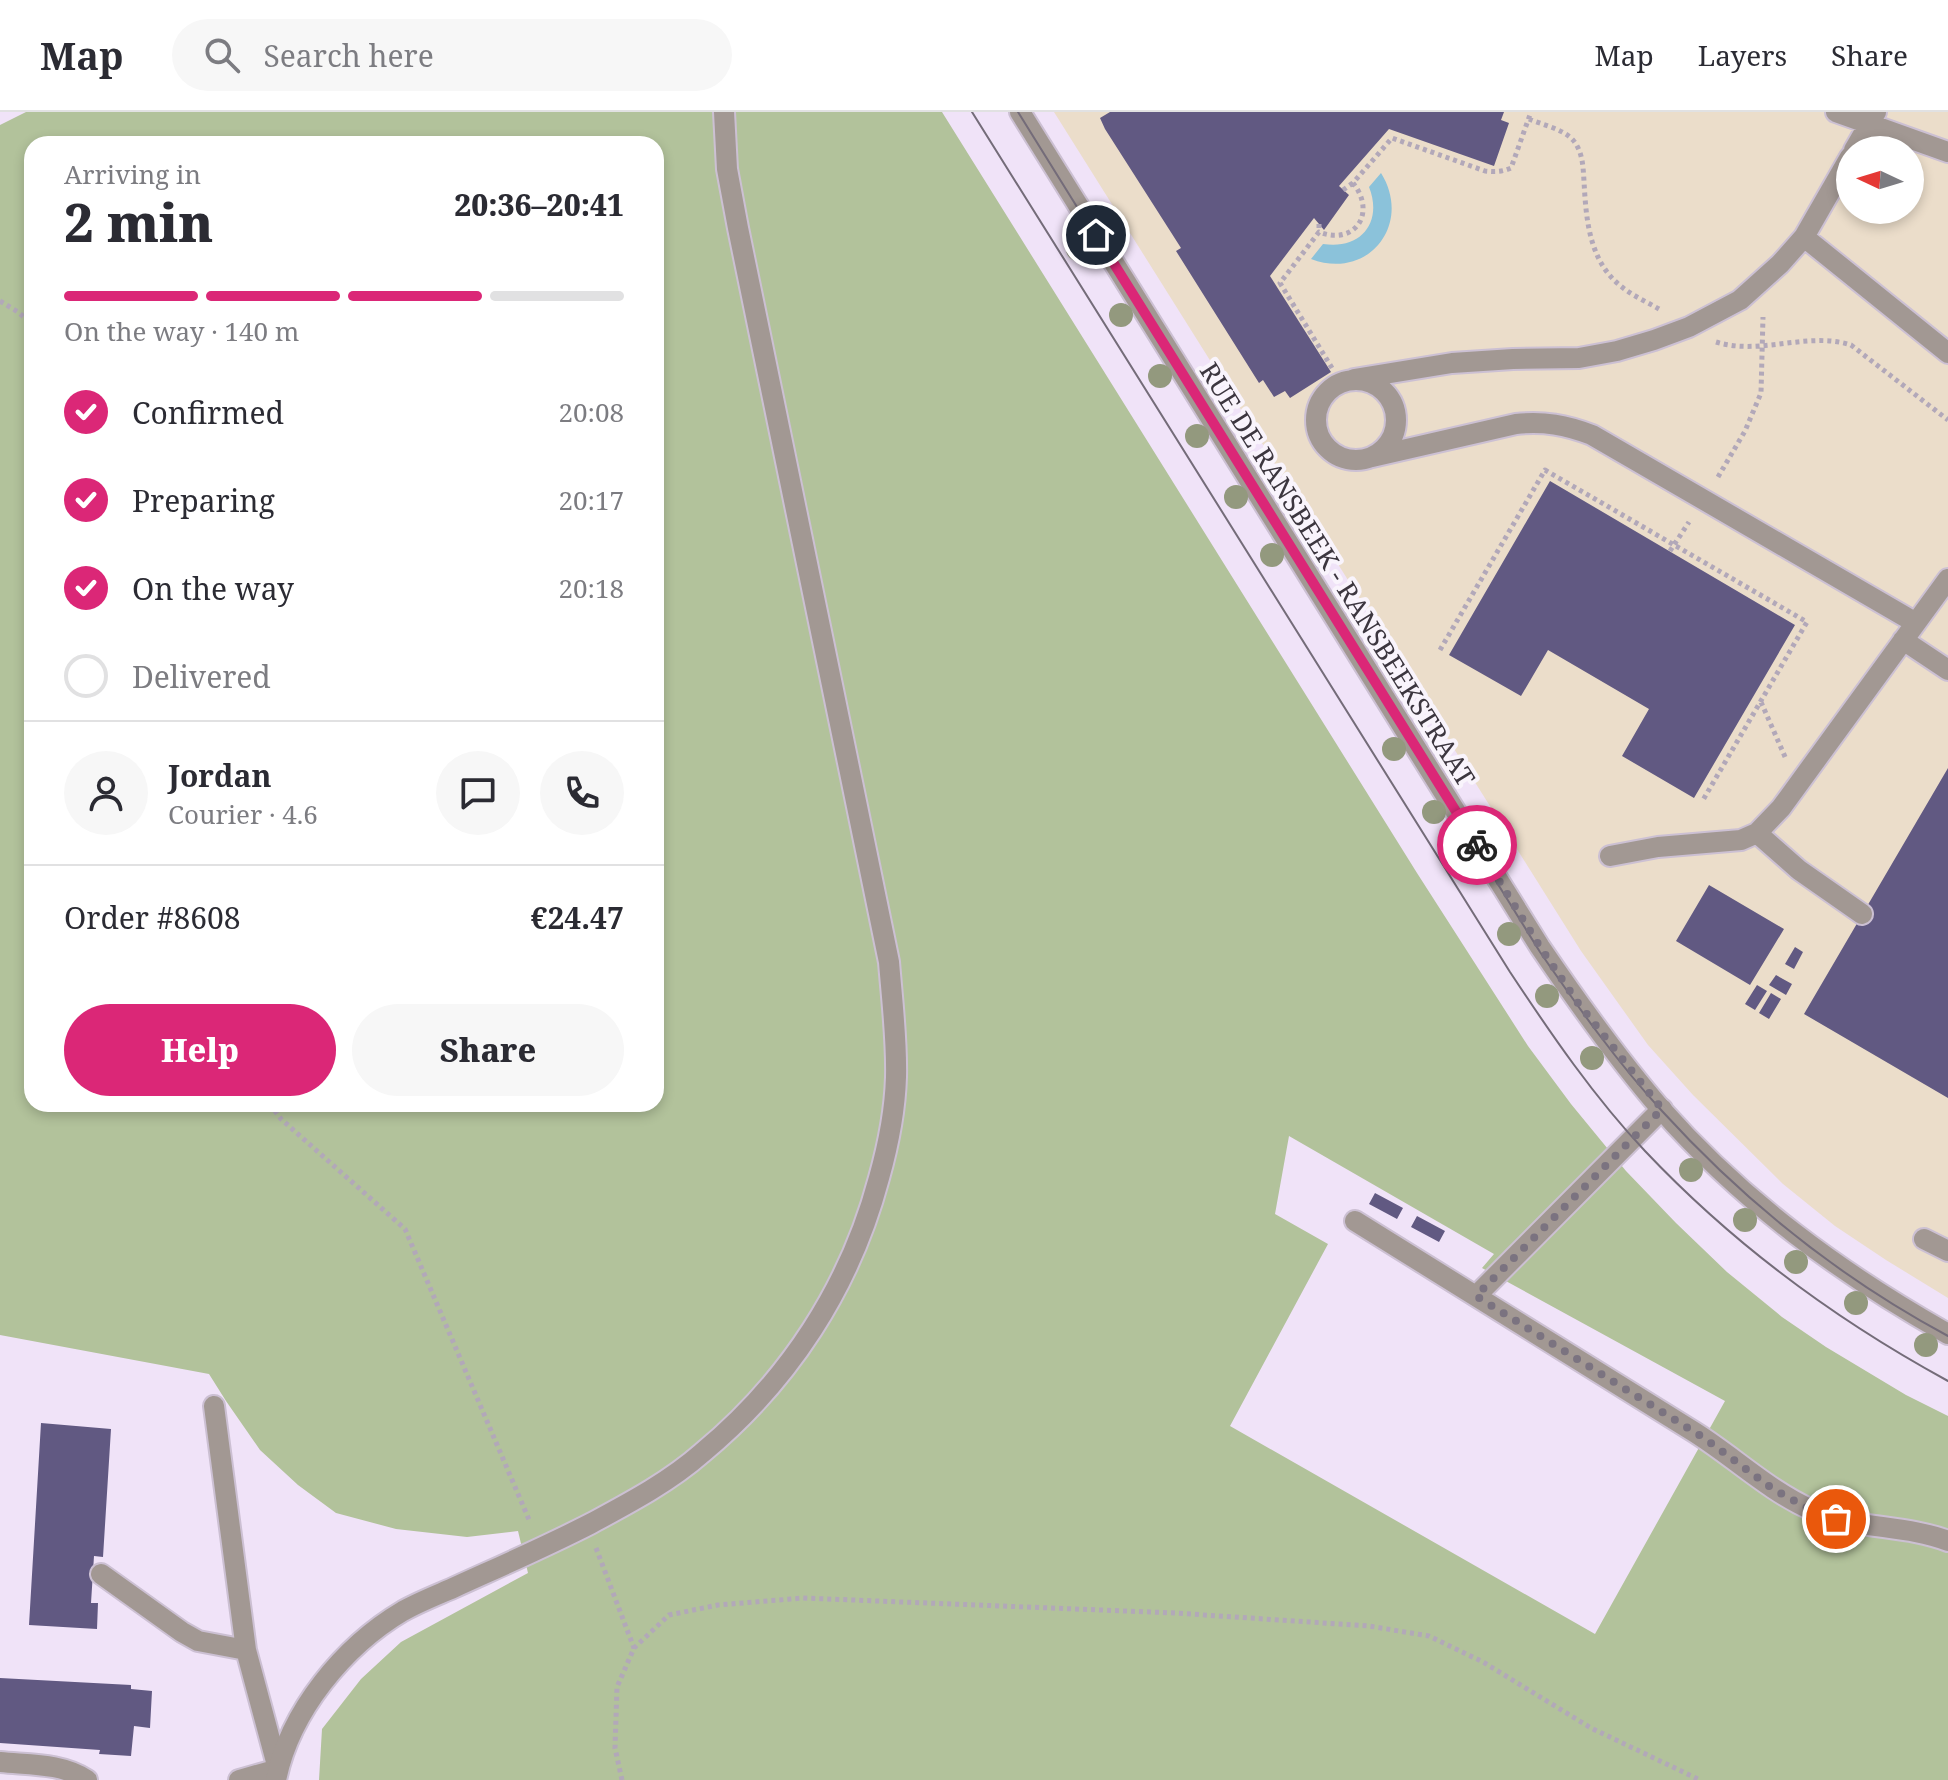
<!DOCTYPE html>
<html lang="en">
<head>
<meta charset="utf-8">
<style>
	body { margin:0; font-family:"Noto Serif",serif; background:#f7f7f7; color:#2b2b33; height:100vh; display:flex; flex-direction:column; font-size:30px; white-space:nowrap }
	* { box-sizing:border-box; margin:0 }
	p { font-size:26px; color:#7c7c81 }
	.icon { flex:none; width:44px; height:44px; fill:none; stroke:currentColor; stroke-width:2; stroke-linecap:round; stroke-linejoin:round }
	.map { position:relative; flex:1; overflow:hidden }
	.drawer { position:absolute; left:24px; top:24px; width:640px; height:976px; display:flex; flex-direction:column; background:#fff; border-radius:24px; box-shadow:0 4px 12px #0003 }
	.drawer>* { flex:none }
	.needle { width:52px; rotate:274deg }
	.tools { position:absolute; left:1836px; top:24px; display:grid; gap:16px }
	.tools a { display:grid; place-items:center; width:88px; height:88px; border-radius:50%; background:#fff; box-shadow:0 4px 12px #0003; font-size:40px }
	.pin { position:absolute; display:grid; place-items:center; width:68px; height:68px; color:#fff; margin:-34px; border:4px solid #fff; border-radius:50%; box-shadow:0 2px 8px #0007 }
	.courier { position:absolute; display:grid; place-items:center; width:80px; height:80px; margin:-40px; border:6px solid #db2777; border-radius:50%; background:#fff; color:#222; box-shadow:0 2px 10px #0007 }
	.headline em { font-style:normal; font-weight:800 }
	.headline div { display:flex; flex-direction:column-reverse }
	.headline { display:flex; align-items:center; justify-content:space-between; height:136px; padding:0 40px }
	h1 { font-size:52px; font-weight:800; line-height:60px }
	.bar { display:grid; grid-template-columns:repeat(4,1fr); gap:12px 8px; align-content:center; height:96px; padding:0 40px }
	.bar i { height:10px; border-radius:6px; background:#e1e1e2 }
	.bar .on { background:#db2777 }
	.bar p { grid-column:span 4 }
	.line { display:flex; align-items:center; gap:20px; padding:0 40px; border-top:2px solid #e1e1e2 }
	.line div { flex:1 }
	.round { display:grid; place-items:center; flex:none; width:84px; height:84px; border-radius:42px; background:#f7f7f7 }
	ol { padding:0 40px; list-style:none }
	li { display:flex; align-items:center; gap:24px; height:88px }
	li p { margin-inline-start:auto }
	li .icon { padding:8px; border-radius:50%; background:#db2777; color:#fff; stroke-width:4 }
	li:last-child { color:#7c7c81 }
	li i { width:44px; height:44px; border:4px solid #e1e1e2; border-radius:50% }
	.button { display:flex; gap:16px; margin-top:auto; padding:16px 40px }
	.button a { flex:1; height:92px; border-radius:48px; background:#db2777; color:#fff; font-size:32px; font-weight:800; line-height:92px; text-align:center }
	.button a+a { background:#f7f7f7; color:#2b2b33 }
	header { display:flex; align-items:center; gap:48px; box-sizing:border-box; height:112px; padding:0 40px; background:#fff; border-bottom:2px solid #e1e1e2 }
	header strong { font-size:38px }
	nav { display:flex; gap:44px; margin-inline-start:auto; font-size:28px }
	.search { width:560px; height:72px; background:#f7f7f7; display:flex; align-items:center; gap:20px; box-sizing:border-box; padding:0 28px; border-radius:44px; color:#7c7c81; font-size:30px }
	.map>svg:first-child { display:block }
	.commercial { fill:#ebddca; fill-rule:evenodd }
	.green { fill:#b2c29b; fill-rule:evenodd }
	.water { fill:#8bc2da }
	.building { fill:#615982 }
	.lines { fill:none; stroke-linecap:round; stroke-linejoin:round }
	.service-casing { stroke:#ccc0d3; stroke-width:24 }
	.minor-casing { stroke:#ccc0d3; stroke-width:24 }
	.path { stroke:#b2a8b9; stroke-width:5; stroke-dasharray:4 4; stroke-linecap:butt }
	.service { stroke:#a29893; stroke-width:20 }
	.minor { stroke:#a29893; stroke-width:20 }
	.tram { stroke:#746c79; stroke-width:2 }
	.tree { fill:#93997e }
	.done { stroke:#7b7380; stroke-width:8; stroke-dasharray:0 14.4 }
	.route { stroke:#db2777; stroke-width:10 }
	.labels { text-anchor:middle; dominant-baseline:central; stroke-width:8; stroke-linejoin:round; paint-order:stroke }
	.street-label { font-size:26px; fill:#3c363f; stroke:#f9f4fc }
</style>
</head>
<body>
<header>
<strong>Map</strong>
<div class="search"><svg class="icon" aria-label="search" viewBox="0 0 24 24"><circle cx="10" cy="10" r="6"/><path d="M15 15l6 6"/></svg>Search here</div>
<nav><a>Map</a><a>Layers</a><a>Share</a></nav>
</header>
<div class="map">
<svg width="1948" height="1668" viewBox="0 0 1948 1668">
	<rect width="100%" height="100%" fill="#f0e3f8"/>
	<path class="commercial" d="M1054 0H1948V1186L1886 1148 1835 1114 1783 1072 1693 983 1648 933 1581 839ZM1850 38H1910V98H1850Z"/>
	<path class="green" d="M26 0H942L1417 761 1528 934 1571 992 1626 1059 1676 1111 1727 1160 1782 1205 1826 1235 1906 1283 1948 1304V1668H319L322 1617 361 1567 401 1530 528 1461 518 1419 467 1425 396 1417 336 1401 298 1373 260 1338 226 1289 209 1262 0 1223V13ZM32 32H656V992H32ZM1289 1024 1494 1142 1482 1156 1725 1289 1595 1522 1230 1314 1328 1132 1275 1102Z"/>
	<path class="water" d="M1381 61C1413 112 1368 169 1311 147L1323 132C1361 138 1383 110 1369 75Z"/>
	<path class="building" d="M1110 0H1504L1501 8 1509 11 1494 54 1389 17 1339 74 1349 83 1324 118 1314 106 1270 164 1331 260 1290 286 1285 279 1274 285 1263 268 1259 271 1176 139 1181 136 1105 17 1100 6Z
		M1550 369 1795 513 1694 686 1622 644 1649 597 1548 538 1521 584 1449 543Z
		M1948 656V986L1804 902Z
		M1709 773 1784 817 1750 873 1676 829Z
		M1795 835 1803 840 1794 857 1785 852Z
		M1776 863 1792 872 1786 883 1769 873Z
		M1757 873 1767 879 1755 898 1745 892Z
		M1771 881 1781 887 1769 907 1759 901Z
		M1375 1081 1403 1096 1397 1107 1369 1092Z
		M1417 1104 1445 1119 1439 1130 1411 1115Z
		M41 1311 111 1317 103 1445 94 1444 91 1491H98L97 1517 29 1513Z
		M0 1566 131 1573V1577L152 1579 150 1616 134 1614 131 1644 99 1642 100 1638 0 1631Z"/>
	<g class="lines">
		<g class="service-casing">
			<path id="service" d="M1836 0 1948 40
				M1854 38 1876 0
				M1850 45 1804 125 1948 241
				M1354 267 1452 251 1513 247 1579 246 1617 239 1654 228 1689 215 1740 188 1780 152 1804 125
				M1316 308a40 40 0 1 1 80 0a40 40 0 1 1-80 0Z
				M1372 345 1516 312C1544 309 1566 313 1592 323L1916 511
				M1903 528 1948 558
				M1757 721 1799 758 1862 802
				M1610 744 1658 735 1741 728 1757 721 1781 696 1948 467
				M1355 1109C1467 1179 1579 1248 1691 1318 1732 1343 1767 1378 1812 1398 1855 1418 1904 1412 1948 1429
				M1924 1127 1948 1139
				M1476 1184 1662 997
				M214 1294 246 1538 278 1657 239 1668
				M101 1462 182 1520 198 1529 246 1538
				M0 1650C29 1653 62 1651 87 1668"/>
		</g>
		<g class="minor-casing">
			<path id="minor" d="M1020 0 1540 835C1578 891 1617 946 1661 997 1743 1090 1840 1161 1948 1222
				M276 1668C290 1599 344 1534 403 1499 419 1490 437 1483 453 1476 499 1455 545 1435 590 1412 629 1391 669 1370 702 1341 789 1269 850 1175 879 1066 888 1034 895 999 896 965 897 927 892 888 889 850L738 116 727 57 724 0"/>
		</g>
		<path class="path" d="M1529 7C1543 13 1563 17 1573 28 1583 40 1583 55 1584 69 1586 107 1589 150 1622 175 1633 184 1647 190 1659 197
			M1343 78 1353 71
			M1319 112V120
			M0 189 18 200 32 212
			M1716 230C1761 244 1807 219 1851 233L1948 308
			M1332 256 1280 171 1319 120C1355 134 1377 101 1353 71L1392 26 1485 59C1495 60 1502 60 1511 56L1531 0
			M1718 365 1745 319 1761 281 1763 205
			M1670 439 1689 410
			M1440 538 1545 358 1807 510 1703 688
			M1761 590 1786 647
			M270 992 281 1007 405 1117 530 1410
			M596 1436 634 1536
			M622 1668 615 1636 617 1575 634 1536 669 1503 718 1493 803 1486 1175 1501 1369 1514 1429 1524 1483 1550 1591 1616 1700 1668"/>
		<use href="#service" class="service"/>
		<use href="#minor" class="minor"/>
		<path class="tram" d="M972 0 1510 860C1551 922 1594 985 1645 1039 1733 1132 1836 1208 1948 1269
			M1018 0 1540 840C1578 895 1617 950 1662 999 1745 1090 1840 1166 1948 1224"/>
	</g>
	<g class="tree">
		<circle cx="1078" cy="137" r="12"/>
		<circle cx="1121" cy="203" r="12"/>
		<circle cx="1160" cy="264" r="12"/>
		<circle cx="1197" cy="324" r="12"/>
		<circle cx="1236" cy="385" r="12"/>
		<circle cx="1272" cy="443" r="12"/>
		<circle cx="1394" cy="637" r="12"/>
		<circle cx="1434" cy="700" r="12"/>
		<circle cx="1472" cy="760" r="12"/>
		<circle cx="1509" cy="822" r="12"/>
		<circle cx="1547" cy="884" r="12"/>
		<circle cx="1592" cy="946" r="12"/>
		<circle cx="1691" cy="1058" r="12"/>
		<circle cx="1745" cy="1108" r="12"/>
		<circle cx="1796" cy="1150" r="12"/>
		<circle cx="1856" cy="1191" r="12"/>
		<circle cx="1926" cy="1233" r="12"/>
	</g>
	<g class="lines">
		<path class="done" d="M1477 733 1540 835 1578 891 1662 997 1476 1184 1704 1326 1773 1377 1811 1398 1836 1407"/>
		<path class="route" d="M1096 123 1477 733"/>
	</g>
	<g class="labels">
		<g class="street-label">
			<text transform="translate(1338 462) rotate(58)">RUE DE RANSBEEK - RANSBEEKSTRAAT</text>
		</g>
	</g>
</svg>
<div class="tools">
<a><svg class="needle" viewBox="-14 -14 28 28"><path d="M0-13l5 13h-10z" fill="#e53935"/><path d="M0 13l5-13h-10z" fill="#7c7c81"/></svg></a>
</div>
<div class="pin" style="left:1836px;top:1407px;background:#ea580c"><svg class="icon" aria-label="bag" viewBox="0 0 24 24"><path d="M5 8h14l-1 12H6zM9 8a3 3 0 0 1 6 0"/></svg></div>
<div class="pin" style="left:1096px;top:123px;background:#1f2937"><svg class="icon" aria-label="home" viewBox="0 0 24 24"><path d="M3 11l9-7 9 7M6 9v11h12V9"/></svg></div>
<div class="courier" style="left:1477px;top:733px"><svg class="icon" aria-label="bike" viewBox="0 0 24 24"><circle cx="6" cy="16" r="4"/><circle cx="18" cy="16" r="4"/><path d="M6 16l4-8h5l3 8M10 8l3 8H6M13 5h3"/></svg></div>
<section class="drawer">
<div class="headline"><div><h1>2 min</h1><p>Arriving in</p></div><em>20:36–20:41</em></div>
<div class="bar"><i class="on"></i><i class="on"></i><i class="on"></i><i></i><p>On the way · 140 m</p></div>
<ol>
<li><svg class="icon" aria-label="check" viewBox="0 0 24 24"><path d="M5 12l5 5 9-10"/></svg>Confirmed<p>20:08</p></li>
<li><svg class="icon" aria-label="check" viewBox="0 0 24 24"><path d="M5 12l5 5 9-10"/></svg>Preparing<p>20:17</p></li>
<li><svg class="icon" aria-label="check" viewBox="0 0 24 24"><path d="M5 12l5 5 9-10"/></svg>On the way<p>20:18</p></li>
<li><i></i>Delivered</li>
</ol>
<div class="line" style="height:144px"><a class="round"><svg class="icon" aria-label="person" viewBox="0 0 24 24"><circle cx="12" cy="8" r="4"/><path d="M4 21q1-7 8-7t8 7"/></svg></a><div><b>Jordan</b><p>Courier · 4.6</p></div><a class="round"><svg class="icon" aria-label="chat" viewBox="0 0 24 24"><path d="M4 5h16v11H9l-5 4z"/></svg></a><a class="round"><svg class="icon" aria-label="phone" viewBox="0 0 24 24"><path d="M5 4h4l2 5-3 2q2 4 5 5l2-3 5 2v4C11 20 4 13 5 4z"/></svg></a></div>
<div class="line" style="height:104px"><div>Order #8608</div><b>€24.47</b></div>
<div class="button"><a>Help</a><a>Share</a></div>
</section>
</div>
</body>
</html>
